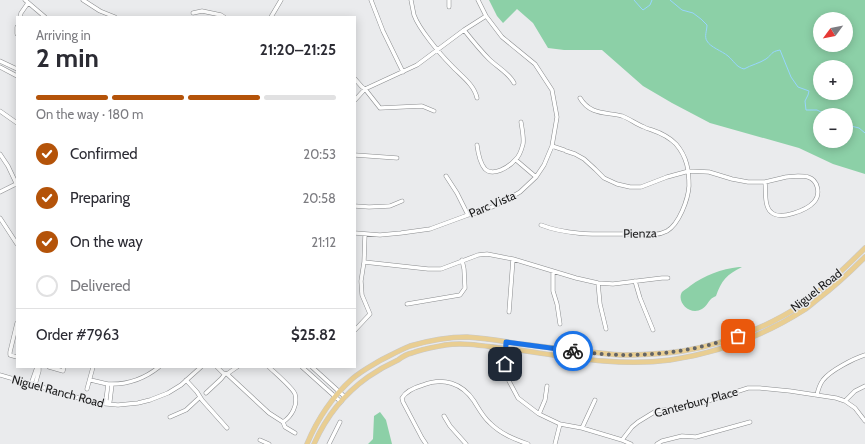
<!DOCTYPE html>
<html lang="en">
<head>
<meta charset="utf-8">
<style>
	body { margin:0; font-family:Cabin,sans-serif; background:#f2f2f3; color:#2b2b33; height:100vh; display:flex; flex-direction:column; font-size:15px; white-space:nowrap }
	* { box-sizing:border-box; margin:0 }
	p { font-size:13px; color:#7c7c81 }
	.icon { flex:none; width:22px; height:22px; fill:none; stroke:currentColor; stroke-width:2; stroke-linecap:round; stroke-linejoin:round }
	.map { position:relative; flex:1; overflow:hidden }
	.panel { position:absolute; left:16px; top:16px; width:340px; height:352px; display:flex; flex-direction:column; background:#fff; border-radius:0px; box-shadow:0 2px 10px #0003 }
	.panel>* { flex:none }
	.needle { width:26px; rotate:238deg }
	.controls { position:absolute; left:813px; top:12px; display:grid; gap:8px }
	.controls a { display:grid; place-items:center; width:40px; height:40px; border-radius:50%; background:#fff; box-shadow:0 2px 10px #0003; font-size:20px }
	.pin { position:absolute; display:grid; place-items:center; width:34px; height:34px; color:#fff; margin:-17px; border-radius:8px; box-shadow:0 2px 6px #0006 }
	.courier { position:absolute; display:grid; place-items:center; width:40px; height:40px; margin:-20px; border:3px solid #1a73e8; border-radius:50%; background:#fff; color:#222; box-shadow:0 1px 5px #0007 }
	.summary em { font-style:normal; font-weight:700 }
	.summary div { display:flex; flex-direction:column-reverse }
	.summary { display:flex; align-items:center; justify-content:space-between; height:68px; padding:0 20px }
	h1 { font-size:26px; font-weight:700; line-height:30px }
	.bar { display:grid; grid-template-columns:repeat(4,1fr); gap:6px 4px; align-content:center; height:48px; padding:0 20px }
	.bar i { height:5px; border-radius:3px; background:#e1e1e2 }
	.bar .on { background:#b45309 }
	.bar p { grid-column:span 4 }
	.line { display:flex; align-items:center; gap:10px; padding:0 20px; border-top:1px solid #e1e1e2 }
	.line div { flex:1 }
	ol { padding:0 20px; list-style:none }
	li { display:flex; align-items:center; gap:12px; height:44px }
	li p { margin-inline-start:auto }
	li .icon { padding:4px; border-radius:50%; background:#b45309; color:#fff; stroke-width:4 }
	li:last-child { color:#7c7c81 }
	li i { width:22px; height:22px; border:2px solid #e1e1e2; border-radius:50% }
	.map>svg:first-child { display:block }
	.green { fill:#8cd0a7; fill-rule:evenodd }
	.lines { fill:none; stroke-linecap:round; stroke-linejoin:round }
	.stream { stroke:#97d6fe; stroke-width:1 }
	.minor-casing { stroke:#8a8c8e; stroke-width:4.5 }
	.major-casing { stroke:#c8c8c9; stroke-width:5.5 }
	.minor { stroke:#fff; stroke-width:3.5 }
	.major { stroke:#e9ce92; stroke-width:4.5 }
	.done { stroke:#636465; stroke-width:4; stroke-dasharray:0 7.2 }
	.route { stroke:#1a73e8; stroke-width:5 }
	.labels { text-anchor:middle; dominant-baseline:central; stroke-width:3; stroke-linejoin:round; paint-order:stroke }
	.street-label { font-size:12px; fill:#1b1b1c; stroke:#eaebed }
</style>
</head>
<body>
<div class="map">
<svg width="865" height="444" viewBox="0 0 865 444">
	<rect width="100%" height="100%" fill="#eaebed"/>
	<path class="green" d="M489 0H865V174L833 164 799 148 710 123 672 103 643 86 602 50H564L548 48 533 23 517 9 503 23 497 16ZM820 19H846V45H820ZM820 67H846V93H820ZM820 115H846V141H820Z
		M739 267H742C727 274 721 281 716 296 714 297 712 298 711 299 708 302 706 307 702 309 690 316 676 302 682 292 684 290 688 288 690 286 705 275 721 269 739 267Z
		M380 412 386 420 392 444H368L373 439 374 416Z"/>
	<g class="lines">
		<path class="stream" d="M634 0 641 8 643 10 650 5 652 0
			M670 0 682 10 693 13 701 19 707 25C707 30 704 37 707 41 710 47 722 51 728 56 734 61 736 67 744 69 751 65 760 63 766 59 773 54 770 52 780 50L791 77 798 87 809 91 808 95 805 101 806 110H817L827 115
			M846 131 851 126 859 128 865 133"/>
		<g class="minor-casing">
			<path id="minor" d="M25 0 45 17
				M83 0 100 11 115 17
				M371 0 383 31 403 72
				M411 0C412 5 413 10 414 15 419 29 440 54 451 65 460 75 474 84 477 98
				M449 7V0
				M193 13 202 11 221 15 224 17
				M20 17 21 13 28 3
				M271 17 281 0
				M17 27V34
				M464 30C472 40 480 50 489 59 497 67 509 73 514 83
				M0 61 17 69
				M0 67 17 76
				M355 79 362 87 365 89 380 108 422 106 434 111
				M355 100 365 89 417 65 464 30 486 16
				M0 111 17 123
				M477 145C478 153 480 163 485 169 493 177 509 167 515 160 519 157 522 148 523 144 524 137 522 129 521 122
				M552 146 564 150
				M566 151 575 154 584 159 595 169 604 178 617 184 630 187H641L667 177 689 171 709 172 732 179 748 182H765
				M0 154 8 166 17 185
				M355 155 397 158
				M516 160 536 177
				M446 176 457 193 468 215
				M798 176C801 176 805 176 808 177 818 180 821 194 814 202 807 210 780 221 771 212 764 206 766 191 765 182L786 177Z
				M0 192 16 184
				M355 206 369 207 390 206 402 201
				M0 218 17 244
				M541 225C569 236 601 234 631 234 643 234 656 237 667 231 679 224 688 200 689 186 689 170 687 157 676 144 669 137 661 133 652 130 650 129 647 129 644 127 636 124 630 119 622 116 606 112 590 115 580 98
				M355 233 380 235 401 233 430 229 468 215 483 211 501 203 520 192 536 177 544 165 552 146 557 117 552 90 535 64 502 37 486 16 478 0
				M364 262 428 269H441L478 255 487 254 513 259 576 278 598 283 613 284 662 278H668
				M553 271V291L557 304 560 324
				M635 281 640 298 653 330
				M598 283 600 304 606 329
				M407 304 460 295 465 288 464 269 462 260
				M509 312 513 259
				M17 323 10 352V355L17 357
				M355 330 370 314 362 295 361 281 364 262 365 234
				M506 342V349L505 364 509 381 518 398 539 414 560 424 582 428 622 440 631 444
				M49 367 63 371 64 367
				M217 367 223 373 227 374 269 413 283 422 285 427 295 433
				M269 367C274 372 293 388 295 394 298 405 292 416 283 422
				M302 367 341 402
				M312 367 345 397
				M227 374 237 367
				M0 375 96 403 118 405 138 403 150 400 168 393 181 385 201 367
				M90 380C96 381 102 383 108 384 128 385 144 379 159 367
				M186 380 197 392 202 400 227 428
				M31 384 37 367
				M35 385 39 371V367
				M87 389 93 367
				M206 393 221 379 225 374
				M817 395C818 390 820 384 823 380 831 370 853 359 865 355
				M845 401 855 391 865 386
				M108 404 110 401 112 384
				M108 404 106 400 108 384
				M539 414 545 400 547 386
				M444 416 450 426 466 444
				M170 417 186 410 200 397
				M582 428 595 400
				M260 440 269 444
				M622 440 632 427 638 422 656 411 692 406 748 388H760L790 391 836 398 845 401 855 408 865 421
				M329 444 340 422
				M426 444 422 438 403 402 402 398C406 391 416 387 423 385 443 377 462 383 474 401 479 409 483 417 490 423 501 434 514 439 528 444
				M555 444 560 424
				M657 444 662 441 682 436 696 437 750 422"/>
		</g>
		<g class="major-casing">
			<path id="major" d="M307 444C317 420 332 397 352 379 361 371 371 366 381 360 391 355 400 350 410 346 427 341 449 337 467 337 485 338 502 341 520 344 547 347 573 351 600 353 608 354 617 355 625 355 639 355 653 354 667 353 711 349 763 330 801 305 824 288 845 268 865 248
				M314 444C326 417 344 394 368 377 378 370 387 365 398 360 402 357 407 354 412 353 422 349 435 347 445 345 467 342 489 347 511 349 563 356 617 367 670 360 717 353 763 336 804 310 809 307 814 302 818 299 835 286 850 272 865 257"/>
		</g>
		<use href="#minor" class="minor"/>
		<use href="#major" class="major"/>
	</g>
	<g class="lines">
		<path class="done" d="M573 351C590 353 608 355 626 355 664 355 702 349 738 336"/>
		<path class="route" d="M505 364 506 342 573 351"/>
	</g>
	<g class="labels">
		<g class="street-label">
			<text transform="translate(492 204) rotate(-23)">Parc Vista</text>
			<text transform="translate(640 233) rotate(-1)">Pienza</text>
			<text transform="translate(816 290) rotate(-38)">Niguel Road</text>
			<text transform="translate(58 391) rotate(15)">Niguel Ranch Road</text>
			<text transform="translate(696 402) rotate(-15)">Canterbury Place</text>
		</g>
	</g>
</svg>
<div class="controls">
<a><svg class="needle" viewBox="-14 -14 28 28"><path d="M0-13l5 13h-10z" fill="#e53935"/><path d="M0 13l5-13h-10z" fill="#7c7c81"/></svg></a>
<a>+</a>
<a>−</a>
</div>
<div class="pin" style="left:738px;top:336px;background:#ea580c"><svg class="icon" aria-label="bag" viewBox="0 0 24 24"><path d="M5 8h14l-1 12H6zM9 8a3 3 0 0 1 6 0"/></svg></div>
<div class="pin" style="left:505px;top:364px;background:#1f2937"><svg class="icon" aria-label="home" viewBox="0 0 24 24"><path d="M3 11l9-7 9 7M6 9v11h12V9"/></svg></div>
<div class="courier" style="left:573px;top:351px"><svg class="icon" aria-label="bike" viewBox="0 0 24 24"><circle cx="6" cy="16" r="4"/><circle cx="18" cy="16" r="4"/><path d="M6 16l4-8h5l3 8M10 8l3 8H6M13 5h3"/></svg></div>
<section class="panel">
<div class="summary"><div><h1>2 min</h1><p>Arriving in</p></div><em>21:20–21:25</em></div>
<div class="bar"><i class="on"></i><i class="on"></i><i class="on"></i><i></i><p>On the way · 180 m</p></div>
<ol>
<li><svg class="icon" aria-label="check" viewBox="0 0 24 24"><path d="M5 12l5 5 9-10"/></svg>Confirmed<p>20:53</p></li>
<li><svg class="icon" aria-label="check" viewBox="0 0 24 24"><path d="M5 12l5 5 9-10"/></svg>Preparing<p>20:58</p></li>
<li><svg class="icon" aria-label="check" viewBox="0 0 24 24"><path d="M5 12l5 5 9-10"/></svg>On the way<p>21:12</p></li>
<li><i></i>Delivered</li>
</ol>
<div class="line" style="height:52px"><div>Order #7963</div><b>$25.82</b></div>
</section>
</div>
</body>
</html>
